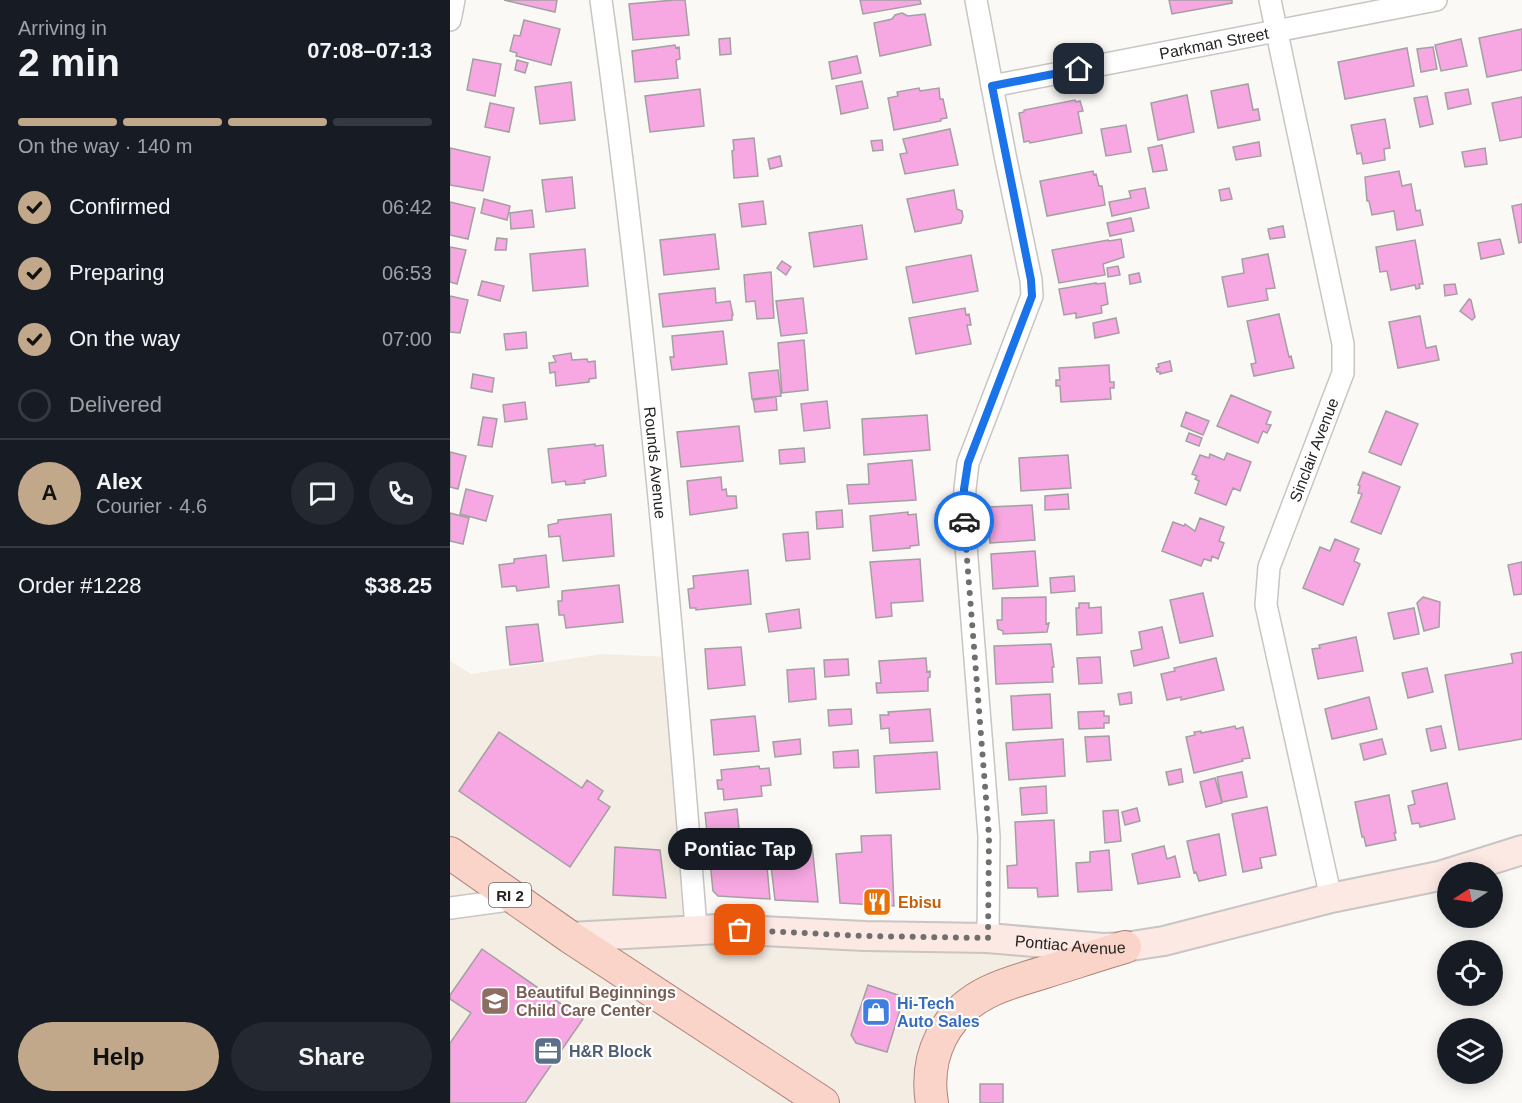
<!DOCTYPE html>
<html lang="en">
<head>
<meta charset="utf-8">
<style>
	body { margin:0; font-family:Arial,sans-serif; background:#242831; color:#f1f3f6; height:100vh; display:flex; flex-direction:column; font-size:22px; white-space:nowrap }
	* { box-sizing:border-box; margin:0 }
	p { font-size:20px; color:#9ea1a6 }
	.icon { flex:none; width:33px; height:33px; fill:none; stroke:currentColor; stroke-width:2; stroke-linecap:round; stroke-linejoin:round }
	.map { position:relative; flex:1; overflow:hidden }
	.sheet { display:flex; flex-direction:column; background:#171b24; width:450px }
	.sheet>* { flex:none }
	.needle { width:39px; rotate:258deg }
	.buttons { position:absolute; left:987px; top:862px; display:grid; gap:12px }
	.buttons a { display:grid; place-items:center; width:66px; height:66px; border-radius:50%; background:#171b24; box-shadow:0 3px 15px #0003; font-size:30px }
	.pin { position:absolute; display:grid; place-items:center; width:51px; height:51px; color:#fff; margin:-26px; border-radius:12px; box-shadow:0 3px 9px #0006 }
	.courier { position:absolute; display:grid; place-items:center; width:60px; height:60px; margin:-30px; border:4px solid #1a73e8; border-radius:50%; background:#fff; color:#222; box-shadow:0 2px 8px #0007 }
	.bubble { position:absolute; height:42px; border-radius:21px; background:#171b24; box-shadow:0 3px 15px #0003; font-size:20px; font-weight:600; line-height:42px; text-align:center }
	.summary em { font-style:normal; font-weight:600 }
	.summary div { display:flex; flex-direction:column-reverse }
	.summary { display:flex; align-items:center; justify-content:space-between; height:102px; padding:0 18px }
	h1 { font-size:39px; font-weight:600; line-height:45px }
	.bar { display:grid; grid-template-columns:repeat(4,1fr); gap:9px 6px; align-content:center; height:72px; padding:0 18px }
	.bar i { height:8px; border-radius:4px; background:#363941 }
	.bar .current { background:#c1a88a }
	.bar p { grid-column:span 4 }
	.line { display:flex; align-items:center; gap:15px; padding:0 18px; border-top:2px solid #363941 }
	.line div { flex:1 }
	.round { display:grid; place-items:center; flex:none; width:63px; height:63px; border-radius:32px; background:#242831 }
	ol { padding:0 18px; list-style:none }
	li { display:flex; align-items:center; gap:18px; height:66px }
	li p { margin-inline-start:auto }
	li .icon { padding:6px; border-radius:50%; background:#c1a88a; color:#111; stroke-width:4 }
	li:last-child { color:#9ea1a6 }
	li i { width:33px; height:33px; border:3px solid #363941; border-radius:50% }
	.button { display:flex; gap:12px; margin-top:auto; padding:12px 18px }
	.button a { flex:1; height:69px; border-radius:36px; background:#c1a88a; color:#111; font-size:24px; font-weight:600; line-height:69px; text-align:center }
	.button a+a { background:#242831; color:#f1f3f6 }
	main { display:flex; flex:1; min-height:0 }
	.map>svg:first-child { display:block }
	.built { fill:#f4ede3 }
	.building { fill:#f7a7e1; stroke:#a3a0a2; stroke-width:1.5 }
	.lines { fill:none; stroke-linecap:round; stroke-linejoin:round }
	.minor-casing { stroke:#c8c5c2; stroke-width:24 }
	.secondary-casing { stroke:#c8c5c2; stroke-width:32 }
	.primary-casing { stroke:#ae8278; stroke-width:34 }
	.minor { stroke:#fff; stroke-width:21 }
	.secondary { stroke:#fde9e4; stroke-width:28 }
	.primary { stroke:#fad3c9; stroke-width:32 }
	.done { stroke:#706f6d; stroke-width:6; stroke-dasharray:0 10.8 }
	.route { stroke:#1a73e8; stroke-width:8 }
	.labels { text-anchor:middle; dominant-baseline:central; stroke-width:4.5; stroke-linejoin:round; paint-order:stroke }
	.shield { fill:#fff; stroke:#666665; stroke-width:1.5 }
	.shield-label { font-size:15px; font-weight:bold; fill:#252423 }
	.street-label { font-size:16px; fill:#252423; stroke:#fff }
	.food-label { font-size:16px; font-weight:bold; fill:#c56008; stroke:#fff; text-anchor:start }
	.education-label { font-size:16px; font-weight:bold; fill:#785e54; stroke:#fff; text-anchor:start }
	.shop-label { font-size:16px; font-weight:bold; fill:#366cbe; stroke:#fff; text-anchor:start }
	.service-label { font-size:16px; font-weight:bold; fill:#4e5e75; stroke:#fff; text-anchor:start }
</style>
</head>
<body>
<main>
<section class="sheet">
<div class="summary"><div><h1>2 min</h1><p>Arriving in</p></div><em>07:08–07:13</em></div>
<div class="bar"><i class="current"></i><i class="current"></i><i class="current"></i><i></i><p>On the way · 140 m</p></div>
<ol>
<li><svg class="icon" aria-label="check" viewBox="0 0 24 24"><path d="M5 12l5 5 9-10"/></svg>Confirmed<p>06:42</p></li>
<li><svg class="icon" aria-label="check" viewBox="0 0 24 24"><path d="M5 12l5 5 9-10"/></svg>Preparing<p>06:53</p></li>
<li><svg class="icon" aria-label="check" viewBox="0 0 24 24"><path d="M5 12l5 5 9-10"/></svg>On the way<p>07:00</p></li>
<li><i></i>Delivered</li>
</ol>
<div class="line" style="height:108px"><b class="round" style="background:#c1a88a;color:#111">A</b><div><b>Alex</b><p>Courier · 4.6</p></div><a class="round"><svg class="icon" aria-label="chat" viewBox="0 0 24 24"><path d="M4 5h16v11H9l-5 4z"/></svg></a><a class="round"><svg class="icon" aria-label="phone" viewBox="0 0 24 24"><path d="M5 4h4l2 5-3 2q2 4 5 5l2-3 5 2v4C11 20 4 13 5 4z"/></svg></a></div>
<div class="line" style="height:78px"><div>Order #1228</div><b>$38.25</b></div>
<div class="button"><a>Help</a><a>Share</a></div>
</section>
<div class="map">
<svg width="1072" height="1103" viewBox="0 0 1072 1103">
	<rect width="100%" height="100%" fill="#fbf9f6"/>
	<path class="built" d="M152 654 221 657 245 926 410 934H668L548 983 494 1044V1103H0V661L21 674Z"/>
	<path class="building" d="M54 0H107L105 12Z
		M224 0H235L239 35 183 40 179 4Z
		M410 0H470L471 4 413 14Z
		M719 0H782V3L722 14Z
		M452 13 458 16 475 14 481 45 430 56 424 23 442 19 445 15Z
		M74 20 110 29 101 65 66 56 67 53 60 51 64 35 70 36Z
		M1072 29V70L1037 77 1029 38Z
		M280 38 281 54 270 55 269 39Z
		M1011 39 1017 66 991 71 985 45Z
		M225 45 226 48 229 47 230 59 226 60 228 78 185 82 182 51Z
		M983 47 987 69 971 72 967 49Z
		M957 48 964 86 895 99 888 62Z
		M407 56 411 73 382 79 379 62Z
		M23 59 51 64 45 96 17 90Z
		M67 60 78 63 75 73 65 70Z
		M412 81 418 108 391 114 386 86Z
		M121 82 125 120 90 124 85 87Z
		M798 84 803 110 808 109 810 120 768 128 761 91Z
		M469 88 470 91 489 88 490 99H493L497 118 491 119V121L444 130 438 98 448 96 447 92Z
		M250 89 254 126 200 132 195 96Z
		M1018 89 1021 104 998 109 995 93Z
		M737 95 744 132 708 140 701 103Z
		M977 96 983 124 970 127 964 98Z
		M1072 97V137L1050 141 1042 103Z
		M625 100 626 102 630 101 633 111 628 112 632 133 580 143 579 141 574 142 569 113 574 112V110Z
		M40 103 64 108 59 132 35 127Z
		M935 119 940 148 934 149 935 160 913 164 911 153 907 154 901 125Z
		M676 125 681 152 656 156 651 129Z
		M500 129 508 165 455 174 450 154 457 153 453 139Z
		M304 138 308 176 284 178 282 151 284 150 283 140Z
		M432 140 433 150 423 151 421 141Z
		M809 142 811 156 786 160 783 147Z
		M712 145 717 170 703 172 698 148Z
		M0 148 40 157 33 191 0 185Z
		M1035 148 1037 164 1015 167 1012 152Z
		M330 156 332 166 320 169 318 159Z
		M643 171 644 175 646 174 649 186H652L655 205 597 216 590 181Z
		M949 171 952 186 961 184 966 211 970 210 973 225 947 230 944 211 922 215 919 201H917L915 177Z
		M122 177 125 208 96 212 92 180Z
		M695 188 699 208 662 216 659 202 681 198 679 191Z
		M779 188 782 199 771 201 769 190Z
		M504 190 507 209 512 211 513 217 511 223 465 232 457 199Z
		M34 199 60 206 57 220 31 213Z
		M313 201 316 224 292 227 289 204Z
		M0 202 25 208 18 239 0 235Z
		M1072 204V242L1069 243 1062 206Z
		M82 210 84 227 61 229 60 213Z
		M681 218 684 231 660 236 657 223Z
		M412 225 417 259 364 267 359 233Z
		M833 226 835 237 820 239 818 229Z
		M265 234 269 269 214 275 210 240Z
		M47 238 57 239 56 250H45Z
		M671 239 674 257 653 264 655 275 609 283 602 250 658 240 659 241Z
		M1050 239 1054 254 1031 259 1028 243Z
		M965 240 973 284H969L970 288 966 289 965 285 941 290 937 271 930 272 926 247Z
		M0 247 16 250 7 284 0 282Z
		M135 249 138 286 83 291 80 254Z
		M818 254 825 288 816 289 818 300 778 307 772 277 794 273 792 259Z
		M521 255 528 291 463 303 456 267Z
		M332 261 341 267 336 275 327 268Z
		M668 266 670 275 658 277 657 268Z
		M321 272 324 318 307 319 305 301 296 302 294 275Z
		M689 273 691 282 680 284 679 275Z
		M32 281 54 286 50 301 28 295Z
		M646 283V284L655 283 658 304 651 306 652 313 626 318V313L614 315 609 289Z
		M1005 284 1007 294 995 296 994 285Z
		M265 288 266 303 280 301 283 315H282V320L213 327 209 294Z
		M0 296 18 300 10 333 0 332Z
		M353 298 357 333 331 336 326 301Z
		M1019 299 1021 300 1025 317 1022 320 1010 311Z
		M515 308 516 315 519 314 521 325H517L521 344 466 354 459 318Z
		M829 314 839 357 841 356 844 368 804 376 801 364 806 363 797 321Z
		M970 316 976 348 986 346 989 360 948 368 939 322Z
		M666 318 669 333 645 338 643 323Z
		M273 331 277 364 222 370 220 357H224L222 336Z
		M76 332 77 348 56 350 54 334Z
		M354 340 358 390 332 393 328 343Z
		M121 353 122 360 137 359 138 362 145 361 146 378 139 379V382L106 386 105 372 100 373 99 363 106 362 103 356Z
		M720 361 722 371 710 374V372H707L706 368 709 367 708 364Z
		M659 365 660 382H664V388H660L661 399 611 402 610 386H606V380H610L609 368Z
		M328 370 331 396 302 399 299 373Z
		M23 374 44 378 42 392 21 388Z
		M781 395 821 412 816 424 821 425 817 433 813 431 808 443 767 426Z
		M326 397 327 410 305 412 303 400Z
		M377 401 380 428 354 431 351 404Z
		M75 402 77 419 55 422 53 405Z
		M936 411 968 424 951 465 919 452Z
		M736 412 759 421 753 435 731 426Z
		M477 415 480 450 414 455 412 419Z
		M33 417 47 419 42 447 28 445Z
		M289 426 293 461 231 467 227 432Z
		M739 433 752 438 749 446 736 441Z
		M145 444V446L153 445 156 476 134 480 135 483 116 485 115 481 102 483 98 449Z
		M354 448 355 462 330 464 329 450Z
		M0 452 16 456 8 489 0 487Z
		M777 453 801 462 790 491 783 488 776 505 745 493 749 481 745 479 747 476 742 474 750 455 759 458 760 454 774 460Z
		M618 455 621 488 571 491 569 458Z
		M462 460 466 500 399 504 397 485 419 484 418 464Z
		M913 472 950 487 931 534 901 522 912 494 908 493 910 486 908 485Z
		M271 477 272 490 276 489 277 496H286L287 508 240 515 237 481Z
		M16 489 43 496 36 521 10 514Z
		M618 494 619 509 595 510V496Z
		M582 505 585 540 540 543 538 507Z
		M392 510 393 527 367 529 366 512Z
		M458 512V515L466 514 469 545 460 546V548L423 551 420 516Z
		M0 513 19 518 13 544 0 541Z
		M161 514 164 556 113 561 110 536 99 537 98 525 108 523V520Z
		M750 518 774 527 769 541 774 543 768 559 762 556 761 561 754 559 751 566 712 551 723 522 734 526 735 524 745 531Z
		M358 532 360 559 336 561 333 534Z
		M885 539 909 549 904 561 910 564 893 605 853 588 870 547 880 551Z
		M585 551 588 586 543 589 541 554Z
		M96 555 99 587 67 591 66 586 52 587 49 565 64 563V559Z
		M470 559 473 601 441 603 442 616 426 618 420 562Z
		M1072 562V594L1064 595 1058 565Z
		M298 570 301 604 246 610V608H240L238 589 244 588 243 576Z
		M624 576 625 591 601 593 600 578Z
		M169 585 173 622 116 628 114 615H109L108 601H112V591Z
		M753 593 763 636 730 643 720 600Z
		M596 597V624L599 623 597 632 553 634V631L548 629 547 620H552V598Z
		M973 597 990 602 989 627 974 631 967 603Z
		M629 603H639V608L651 607 652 633 627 635 626 608H629Z
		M964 608 969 634 944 639 938 613Z
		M349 609 351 628 319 632 316 614Z
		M88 624 93 661 60 665 56 627Z
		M712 627 719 658 684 666 681 651 692 649 689 632Z
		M906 637 913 671 868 679 862 649 870 648 869 645Z
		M601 644 604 667H602L603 682 546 684 544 646Z
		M291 647 295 685 258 689 255 649Z
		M1072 652V739L1009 750 995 675 1063 663 1061 654Z
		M650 657 652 683 629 684 627 658Z
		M476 658 477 672 480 671V677L478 678V691L427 693 426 683H431L429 661Z
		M766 658 774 690 731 700V697L717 700 711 674 725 671 724 668Z
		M398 659 399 675 375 677 374 660Z
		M364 668 366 699 339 702 337 670Z
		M977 668 983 692 958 698 952 673Z
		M681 692 682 703 670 705 668 694Z
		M600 694 602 728 563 730 561 696Z
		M919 697 927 729 882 739 875 709Z
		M401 709 402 724 379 726 378 710Z
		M480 709 483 741 440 743 439 728 431 729 430 715H439L438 712Z
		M654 711V716H659V723H654V728L629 729 628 712Z
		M305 716 309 751 264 755 261 720Z
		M785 726 786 729 793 727 800 758 792 759 793 761 744 773 736 737 745 735 744 732 751 731V733Z
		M991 726 996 748 981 751 976 729Z
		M49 732 132 788 137 780 153 791 148 799 160 807 120 867 9 791Z
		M659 736 661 760 637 762 635 737Z
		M350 739 351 754 325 757 323 742Z
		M613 739 615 776 559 780 556 743Z
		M932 739 936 754 914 760 910 744Z
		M408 750 409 767 384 768 383 752Z
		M487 752 490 789 426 793 424 756Z
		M309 766 310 769 319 768 321 785 311 786 312 796 274 800 273 789H268L267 780H272L271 770Z
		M731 769 733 782 719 785 716 772Z
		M792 772 797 797 772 802 767 777Z
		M765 778 772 803 756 807 750 782Z
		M997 783 1005 819 970 827 969 823 962 824 958 806 965 804 962 791Z
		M596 786 597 813 572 815 570 788Z
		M939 795 946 833H944L946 840 916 846 914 837H912L905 802Z
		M817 807 826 855 810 858 812 868 793 872 782 814Z
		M687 808 690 821 675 825 672 812Z
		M287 809 290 839 314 835 320 899 268 896 263 891 255 813Z
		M668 810 671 841 655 843 653 811Z
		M604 820 608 896 588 897 587 888H558L557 866 567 865 565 822Z
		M769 834 776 875 749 881 746 872 744 873 737 841Z
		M441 835 444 906 390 903 386 854 412 852 411 836Z
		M362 845 368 902 325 900 319 848Z
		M714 846 717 859 725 856 730 877 688 884 682 854Z
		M165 847 210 850 216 898 163 895Z
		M659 850 662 890 628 892 626 863 640 862V852Z
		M32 949 133 1019 75 1103H0V1043L21 1013 0 999V995Z
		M418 985 454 997 437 1052 406 1043 401 1035Z
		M530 1084H553V1103H530Z"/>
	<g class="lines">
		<g class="minor-casing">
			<g id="minor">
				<path id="s1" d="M151 0C194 308 222 618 246 928"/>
				<path d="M526 0 555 155 581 280 582 296 518 463 515 489 514 520 539 836 538 938"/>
				<path d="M820 0 893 344V373L819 567 816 605 881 898"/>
				<path d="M0 20 4 0"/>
				<path id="s2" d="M542 86 986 0"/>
				<path d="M0 908 66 899"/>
			</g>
		</g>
		<g class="secondary-casing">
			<g id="secondary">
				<path id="s3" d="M120 937 269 929 415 936 538 938 653 948 675 947 714 941 881 898 989 876 1072 850"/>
			</g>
		</g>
		<g class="primary-casing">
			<path id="primary" d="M0 853 120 937 373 1103
				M482 1103C474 1056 495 1013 538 992 556 983 576 978 595 972 621 964 648 955 675 947"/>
		</g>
		<use href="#minor" class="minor"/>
		<use href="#secondary" class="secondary"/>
		<use href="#primary" class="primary"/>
	</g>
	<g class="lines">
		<path class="done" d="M290 930 415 936 538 938 539 836 514 521"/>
		<path class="route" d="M514 521V489L518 463 582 296 581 280 542 86 629 69"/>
	</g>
	<defs>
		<g id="restaurant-square" transform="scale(1.5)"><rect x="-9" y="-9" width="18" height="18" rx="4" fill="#e8710a" stroke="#fff"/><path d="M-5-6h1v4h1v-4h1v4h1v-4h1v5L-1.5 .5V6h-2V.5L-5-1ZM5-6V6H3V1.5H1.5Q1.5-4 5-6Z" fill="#fff"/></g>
		<g id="school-square" transform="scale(1.5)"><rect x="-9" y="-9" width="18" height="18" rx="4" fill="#8d6e63" stroke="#fff"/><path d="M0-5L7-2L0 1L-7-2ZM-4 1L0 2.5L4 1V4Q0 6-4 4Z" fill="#fff"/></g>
		<g id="shop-square" transform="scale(1.5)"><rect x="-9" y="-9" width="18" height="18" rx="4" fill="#3f7fe0" stroke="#fff"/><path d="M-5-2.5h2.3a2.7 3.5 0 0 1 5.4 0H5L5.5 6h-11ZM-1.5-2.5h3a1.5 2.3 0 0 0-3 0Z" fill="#fff"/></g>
		<g id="office-square" transform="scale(1.5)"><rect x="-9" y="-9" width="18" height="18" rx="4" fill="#5c6f8a" stroke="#fff"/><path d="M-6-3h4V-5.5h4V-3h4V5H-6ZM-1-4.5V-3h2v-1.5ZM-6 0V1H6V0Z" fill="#fff"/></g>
	</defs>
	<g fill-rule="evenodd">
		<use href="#restaurant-square" x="427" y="902"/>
		<use href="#school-square" x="45" y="1001"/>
		<use href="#shop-square" x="426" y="1012"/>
		<use href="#office-square" x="98" y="1051"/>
	</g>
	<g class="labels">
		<rect class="shield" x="39" y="883" width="42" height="24" rx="4.5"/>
		<g class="shield-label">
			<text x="60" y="895">RI 2</text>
		</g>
		<g class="street-label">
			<text stroke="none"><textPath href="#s2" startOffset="226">Parkman Street</textPath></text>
			<text transform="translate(864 450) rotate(-69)">Sinclair Avenue</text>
			<text stroke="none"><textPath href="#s1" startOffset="466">Rounds Avenue</textPath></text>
			<text stroke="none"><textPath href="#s3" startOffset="501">Pontiac Avenue</textPath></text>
		</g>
		<g class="food-label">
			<text x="448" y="902">Ebisu</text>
		</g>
		<g class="education-label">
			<text x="66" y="992">Beautiful Beginnings<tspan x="66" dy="18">Child Care Center</tspan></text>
		</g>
		<g class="shop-label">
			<text x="447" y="1003">Hi-Tech<tspan x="447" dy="18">Auto Sales</tspan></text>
		</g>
		<g class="service-label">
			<text x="119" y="1051">H&amp;R Block</text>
		</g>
	</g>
</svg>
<div class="buttons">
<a><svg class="needle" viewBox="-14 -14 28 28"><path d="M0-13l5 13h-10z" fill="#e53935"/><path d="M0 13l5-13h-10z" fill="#9ea1a6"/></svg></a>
<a><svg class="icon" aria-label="locate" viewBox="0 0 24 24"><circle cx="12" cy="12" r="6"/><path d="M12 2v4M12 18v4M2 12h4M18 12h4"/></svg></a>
<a><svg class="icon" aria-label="layers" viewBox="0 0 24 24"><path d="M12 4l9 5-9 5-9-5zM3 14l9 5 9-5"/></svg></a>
</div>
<div class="pin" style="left:290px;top:930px;background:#ea580c"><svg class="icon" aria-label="bag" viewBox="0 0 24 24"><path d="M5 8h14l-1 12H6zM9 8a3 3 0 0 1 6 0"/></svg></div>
<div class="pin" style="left:629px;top:69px;background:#1f2937"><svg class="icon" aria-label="home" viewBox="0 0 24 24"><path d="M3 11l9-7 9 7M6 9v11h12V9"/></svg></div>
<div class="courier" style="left:514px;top:521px"><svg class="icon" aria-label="car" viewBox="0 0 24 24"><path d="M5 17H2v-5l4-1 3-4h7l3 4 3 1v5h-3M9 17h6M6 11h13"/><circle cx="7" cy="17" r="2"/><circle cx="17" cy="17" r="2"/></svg></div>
<div class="bubble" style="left:218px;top:828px;width:144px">Pontiac Tap</div>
</div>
</main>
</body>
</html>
